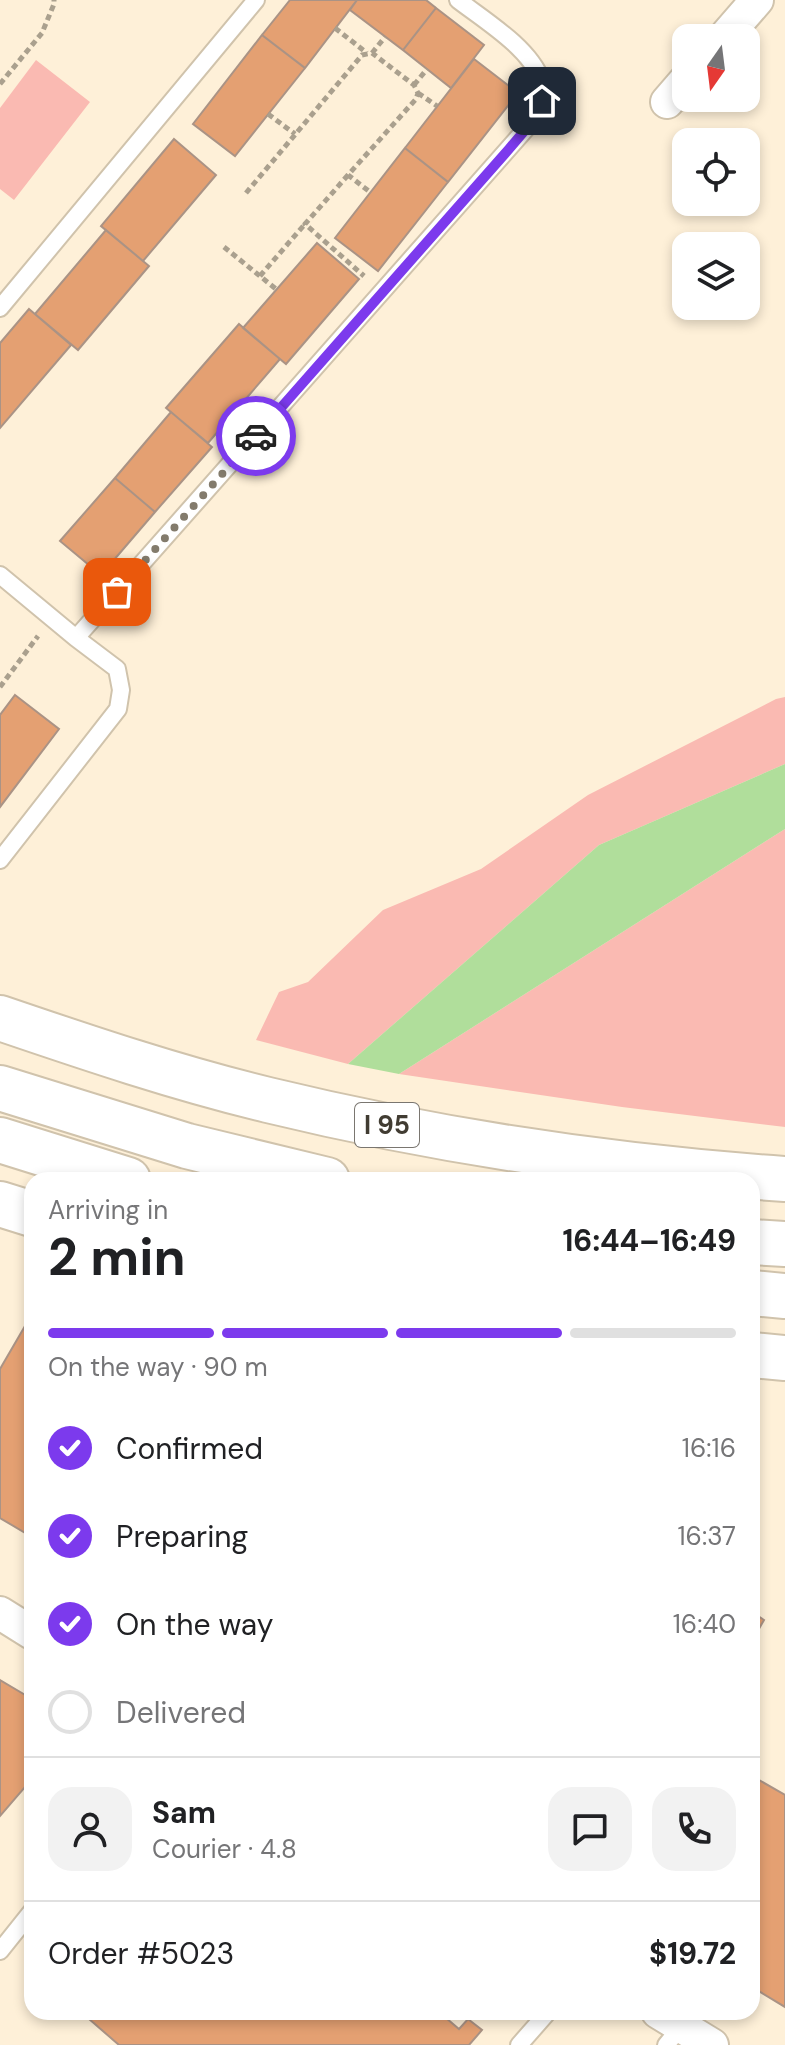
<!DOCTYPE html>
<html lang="en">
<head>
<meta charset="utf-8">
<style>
	body { margin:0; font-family:"DM Sans",sans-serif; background:#f2f2f2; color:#202124; height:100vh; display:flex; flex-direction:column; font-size:30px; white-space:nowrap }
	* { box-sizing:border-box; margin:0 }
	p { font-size:26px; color:#757577 }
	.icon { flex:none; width:44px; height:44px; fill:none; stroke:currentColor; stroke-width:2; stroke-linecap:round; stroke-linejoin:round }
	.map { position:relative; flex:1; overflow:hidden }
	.panel { position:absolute; left:24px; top:1172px; width:736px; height:848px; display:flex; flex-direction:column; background:#fff; border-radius:24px; box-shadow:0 4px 12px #0003 }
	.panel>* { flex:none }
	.needle { width:52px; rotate:194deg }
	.fabs { position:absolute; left:672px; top:24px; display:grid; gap:16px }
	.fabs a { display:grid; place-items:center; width:88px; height:88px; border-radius:16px; background:#fff; box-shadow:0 4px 12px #0003; font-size:40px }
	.pin { position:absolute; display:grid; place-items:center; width:68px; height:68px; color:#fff; margin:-34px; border-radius:16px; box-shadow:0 4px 12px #0006 }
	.courier { position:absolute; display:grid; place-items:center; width:80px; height:80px; margin:-40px; border:6px solid #7c3aed; border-radius:50%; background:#fff; color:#222; box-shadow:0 2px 10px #0007 }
	.head em { font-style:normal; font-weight:700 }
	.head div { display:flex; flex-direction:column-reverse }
	.head { display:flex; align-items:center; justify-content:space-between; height:136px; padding:0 24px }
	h1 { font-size:52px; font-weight:700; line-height:60px }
	.bar { display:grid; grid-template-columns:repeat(4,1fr); gap:12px 8px; align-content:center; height:96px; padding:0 24px }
	.bar i { height:10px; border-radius:6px; background:#e0e0e0 }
	.bar .on { background:#7c3aed }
	.bar p { grid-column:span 4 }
	.line { display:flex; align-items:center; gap:20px; padding:0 24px; border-top:2px solid #e0e0e0 }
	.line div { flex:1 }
	.round { display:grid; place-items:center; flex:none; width:84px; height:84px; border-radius:24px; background:#f2f2f2 }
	ol { padding:0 24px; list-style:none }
	li { display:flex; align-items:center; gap:24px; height:88px }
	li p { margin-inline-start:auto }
	li .icon { padding:8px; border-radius:50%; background:#7c3aed; color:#fff; stroke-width:4 }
	li:last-child { color:#757577 }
	li i { width:44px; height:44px; border:4px solid #e0e0e0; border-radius:50% }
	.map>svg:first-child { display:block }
	.green { fill:#fabab2 }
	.water { fill:#b0de9b }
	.building { fill:#e4a072; stroke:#aa9385; stroke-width:2 }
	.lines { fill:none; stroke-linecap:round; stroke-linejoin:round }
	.service-casing { stroke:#d0c3ac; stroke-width:20 }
	.minor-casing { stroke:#d0c3ac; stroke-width:36 }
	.motorway-casing { stroke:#d0c3ac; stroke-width:48 }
	.path { stroke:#aaa08e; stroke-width:5; stroke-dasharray:6 4; stroke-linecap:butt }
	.service { stroke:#fff; stroke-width:16 }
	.minor { stroke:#fff; stroke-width:32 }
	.motorway { stroke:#fff; stroke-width:44 }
	.done { stroke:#837b6c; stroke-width:8; stroke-dasharray:0 14.4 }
	.route { stroke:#7c3aed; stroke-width:10 }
	.labels { text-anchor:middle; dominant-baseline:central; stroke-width:6; stroke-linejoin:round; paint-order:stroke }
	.shield { fill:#fff; stroke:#7a7670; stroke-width:2 }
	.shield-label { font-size:26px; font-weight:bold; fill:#413c32 }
</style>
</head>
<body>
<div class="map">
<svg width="785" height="2045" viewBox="0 0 785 2045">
	<rect width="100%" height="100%" fill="#fef0d8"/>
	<path class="green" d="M36 60 90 102 14 200 0 189V108Z
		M785 697V764L599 845 348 1064 256 1040 279 992 308 982 383 910 481 869 588 795 776 699Z
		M785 829V1127L622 1107 399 1074Z"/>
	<path class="water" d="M785 764V829L399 1074 348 1064 599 845Z"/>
	<path class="building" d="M290 0H357L305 68 262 35Z
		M357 0H426L436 8 403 50 350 10Z
		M436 8 484 45 451 88 403 50Z
		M262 35 305 68 235 156 193 124Z
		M474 59 518 93 448 182 405 148Z
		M174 139 216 175 143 261 101 226Z
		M405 148 448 182 378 271 335 238Z
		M106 230 149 266 78 350 35 314Z
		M317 243 359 279 286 364 243 328Z
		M29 309 71 345 0 428V343Z
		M239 324 280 359 208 443 166 408Z
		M171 412 212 447 155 512 115 478Z
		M115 478 155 512 101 575 60 541Z
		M15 695 59 729 0 807V715Z
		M32 1314V1537L0 1518V1369Z
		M752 1612 764 1620 752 1641Z
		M0 1680 32 1699V1779L0 1816Z
		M752 1776 785 1795V2007L752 1987Z
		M81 2012H439L459 2029 468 2019 482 2030 469 2045H119Z"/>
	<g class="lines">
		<g class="service-casing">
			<path id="service" d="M0 308 256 0
				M0 575 76 638 117 669 121 690 118 709 0 860
				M76 638 532 122C538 109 546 94 541 80 530 48 484 20 458 0
				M0 1951 32 1911
				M519 2045 548 2012
				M666 2045 681 2027"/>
		</g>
		<g class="minor-casing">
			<path id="minor" d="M724 38 757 0
				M667 102 686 80
				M0 1613 32 1633
				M658 2012 712 2045"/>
		</g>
		<g class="motorway-casing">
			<path id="motorway" d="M0 1018C88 1048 177 1078 268 1100 437 1141 611 1167 785 1179
				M0 1088 187 1146 327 1180
				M0 1140 128 1180
				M0 1204 32 1214
				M752 1242 785 1244
				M752 1293 785 1296
				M752 1355 785 1358"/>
		</g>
		<path class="path" d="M335 28 367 53
			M372 53 385 37
			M0 84 42 33 54 4V0
			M414 85 427 69
			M418 93 437 106
			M268 114 295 134
			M348 175 305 224 364 276
			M246 193 362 55 372 53 414 85 418 93 416 99 348 175 370 192
			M224 247 276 289
			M260 276 305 224
			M0 687 38 636"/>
		<use href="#service" class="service"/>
		<use href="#minor" class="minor"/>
		<use href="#motorway" class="motorway"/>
	</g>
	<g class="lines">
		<path class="done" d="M117 592 256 436"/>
		<path class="route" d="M256 436 509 149 532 122 542 101"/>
	</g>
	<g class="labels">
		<rect class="shield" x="355" y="1103" width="64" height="44" rx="6"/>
		<g class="shield-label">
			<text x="387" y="1125">I 95</text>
		</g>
	</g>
</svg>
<div class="fabs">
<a><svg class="needle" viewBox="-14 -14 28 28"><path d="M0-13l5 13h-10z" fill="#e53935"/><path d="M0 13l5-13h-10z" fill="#757577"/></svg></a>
<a><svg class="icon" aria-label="locate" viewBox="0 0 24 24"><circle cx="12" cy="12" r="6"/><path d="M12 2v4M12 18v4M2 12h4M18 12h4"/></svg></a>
<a><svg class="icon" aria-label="layers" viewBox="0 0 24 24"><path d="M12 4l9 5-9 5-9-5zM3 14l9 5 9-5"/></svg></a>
</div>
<div class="pin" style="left:117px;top:592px;background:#ea580c"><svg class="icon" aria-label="bag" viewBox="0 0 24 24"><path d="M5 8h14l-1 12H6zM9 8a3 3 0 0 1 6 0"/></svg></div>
<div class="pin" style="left:542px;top:101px;background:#1f2937"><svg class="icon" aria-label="home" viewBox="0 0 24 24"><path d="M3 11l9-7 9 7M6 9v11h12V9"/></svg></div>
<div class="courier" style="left:256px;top:436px"><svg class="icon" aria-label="car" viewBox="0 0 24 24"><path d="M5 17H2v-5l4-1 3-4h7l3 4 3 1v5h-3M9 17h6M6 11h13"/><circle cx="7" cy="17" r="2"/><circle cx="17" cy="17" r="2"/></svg></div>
<section class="panel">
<div class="head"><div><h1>2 min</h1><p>Arriving in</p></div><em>16:44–16:49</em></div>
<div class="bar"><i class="on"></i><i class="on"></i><i class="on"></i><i></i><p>On the way · 90 m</p></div>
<ol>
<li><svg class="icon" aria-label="check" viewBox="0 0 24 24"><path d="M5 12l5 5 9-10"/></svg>Confirmed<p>16:16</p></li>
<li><svg class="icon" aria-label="check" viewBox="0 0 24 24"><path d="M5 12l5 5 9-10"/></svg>Preparing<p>16:37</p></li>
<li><svg class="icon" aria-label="check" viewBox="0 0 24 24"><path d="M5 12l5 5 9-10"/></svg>On the way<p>16:40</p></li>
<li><i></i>Delivered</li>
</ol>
<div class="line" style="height:144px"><a class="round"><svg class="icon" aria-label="person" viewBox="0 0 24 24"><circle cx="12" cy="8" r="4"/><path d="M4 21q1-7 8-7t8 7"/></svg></a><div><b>Sam</b><p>Courier · 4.8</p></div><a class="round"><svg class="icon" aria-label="chat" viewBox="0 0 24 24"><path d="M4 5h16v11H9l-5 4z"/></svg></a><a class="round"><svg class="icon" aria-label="phone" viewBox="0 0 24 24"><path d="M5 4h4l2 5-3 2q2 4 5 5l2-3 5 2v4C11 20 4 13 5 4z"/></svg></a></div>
<div class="line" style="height:104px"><div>Order #5023</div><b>$19.72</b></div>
</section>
</div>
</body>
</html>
